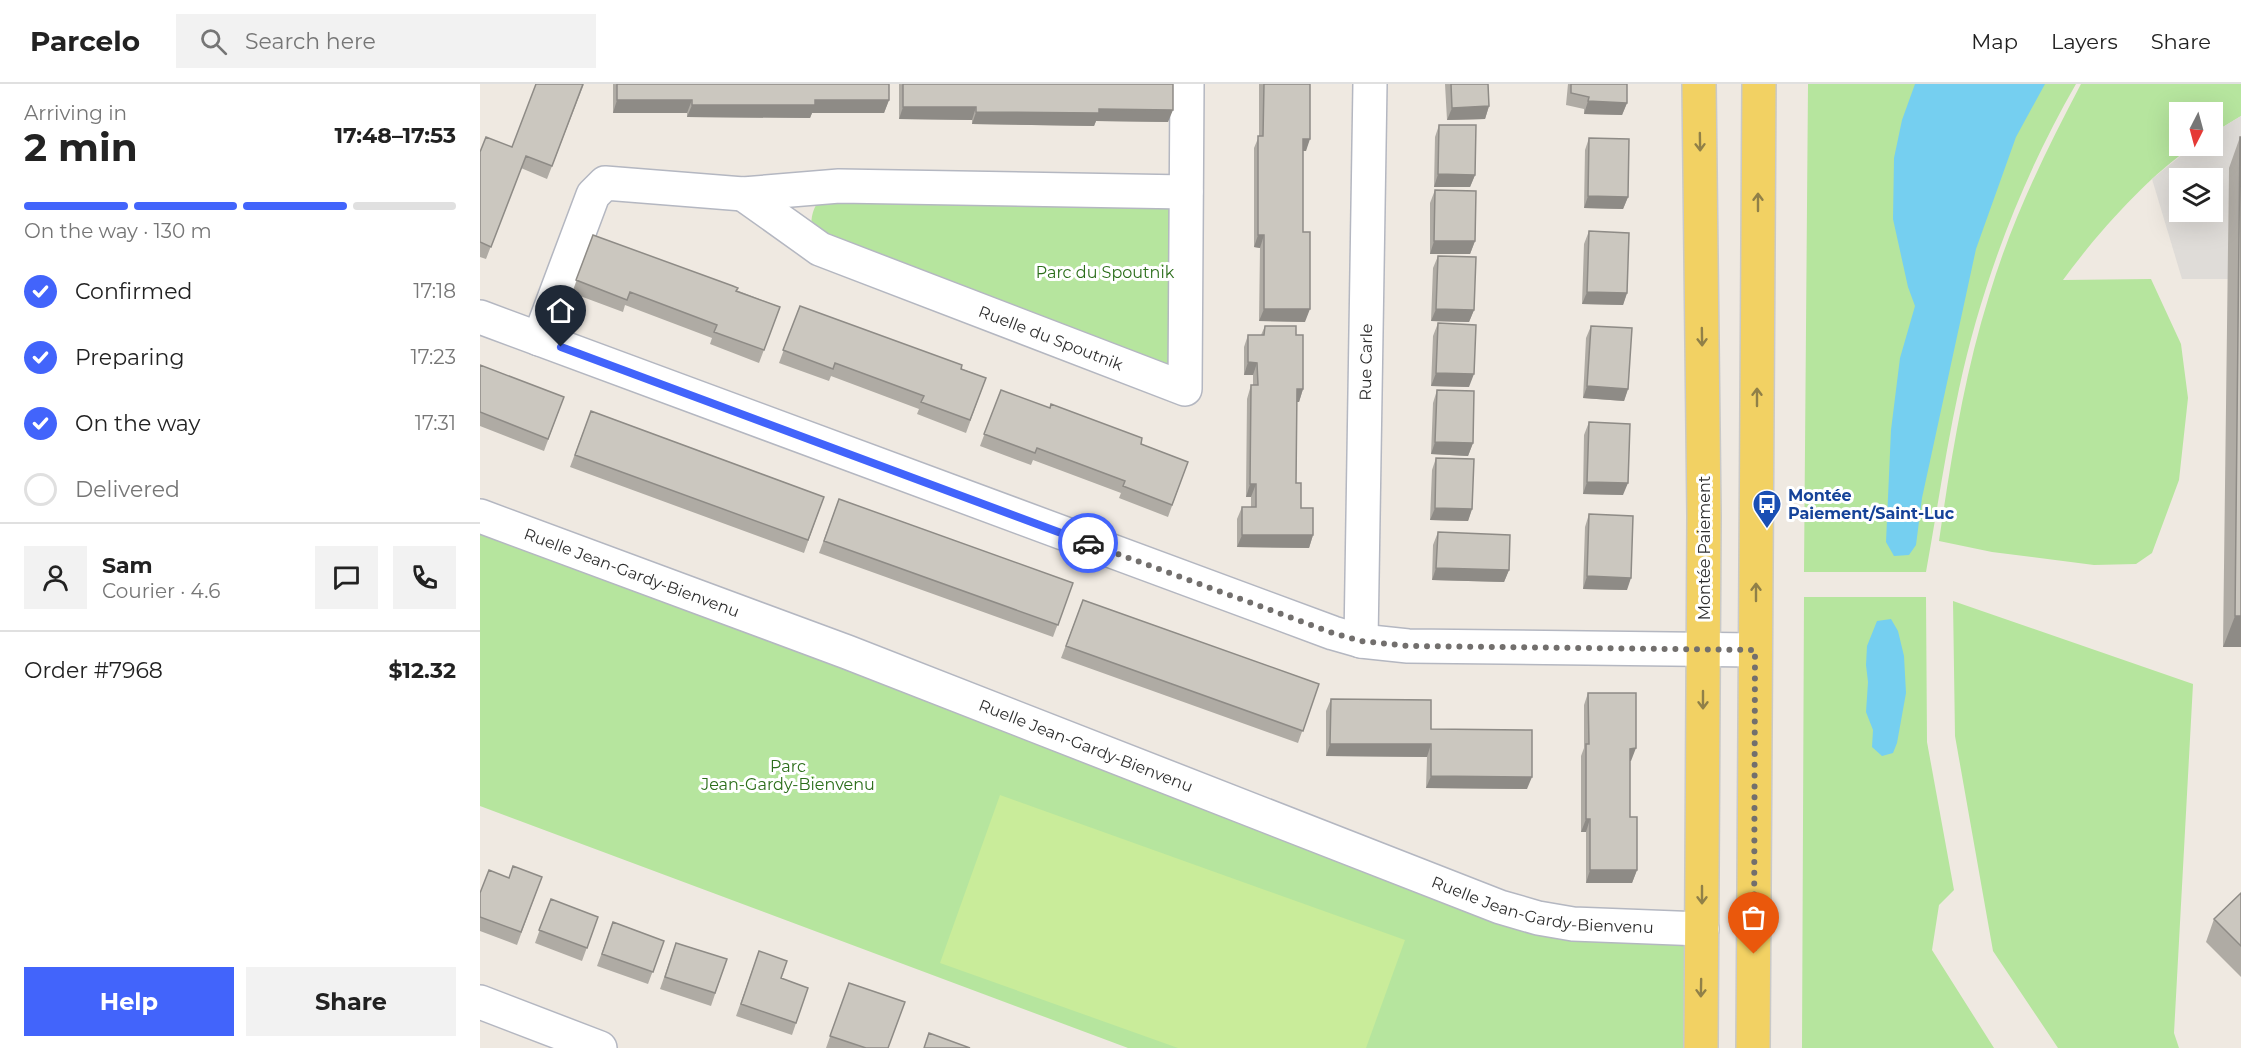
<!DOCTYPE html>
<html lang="en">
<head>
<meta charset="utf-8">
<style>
	body { margin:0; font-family:Montserrat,sans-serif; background:#f2f2f2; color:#222; height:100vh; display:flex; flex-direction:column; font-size:22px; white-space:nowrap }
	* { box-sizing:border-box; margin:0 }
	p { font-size:20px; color:#767676 }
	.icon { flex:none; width:33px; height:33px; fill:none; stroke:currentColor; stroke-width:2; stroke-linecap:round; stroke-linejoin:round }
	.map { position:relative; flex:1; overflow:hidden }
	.side { display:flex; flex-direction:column; background:#fff; width:480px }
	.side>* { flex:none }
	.needle { width:39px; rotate:186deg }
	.controls { position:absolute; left:1689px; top:18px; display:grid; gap:12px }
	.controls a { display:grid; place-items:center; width:54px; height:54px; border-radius:0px; background:#fff; box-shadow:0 6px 24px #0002; font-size:30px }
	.pin { position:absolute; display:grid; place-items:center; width:51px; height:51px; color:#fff; margin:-62px -26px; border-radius:50% 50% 50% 0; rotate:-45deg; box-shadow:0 0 6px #0007 }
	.pin .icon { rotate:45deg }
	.courier { position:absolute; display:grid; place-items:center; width:60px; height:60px; margin:-30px; border:4px solid #4264fb; border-radius:50%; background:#fff; color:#222; box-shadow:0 2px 8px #0007 }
	.summary em { font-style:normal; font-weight:700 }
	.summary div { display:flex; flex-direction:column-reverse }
	.summary { display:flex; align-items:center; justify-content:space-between; height:102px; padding:0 24px }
	h1 { font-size:39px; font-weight:700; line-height:45px }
	.bar { display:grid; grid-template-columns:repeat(4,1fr); gap:9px 6px; align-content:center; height:72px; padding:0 24px }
	.bar i { height:8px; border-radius:4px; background:#e0e0e0 }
	.bar .active { background:#4264fb }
	.bar p { grid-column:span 4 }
	.line { display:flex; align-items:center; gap:15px; padding:0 24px; border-top:2px solid #e0e0e0 }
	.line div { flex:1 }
	.round { display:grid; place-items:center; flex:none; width:63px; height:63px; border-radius:0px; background:#f2f2f2 }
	ol { padding:0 24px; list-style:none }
	li { display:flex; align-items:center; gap:18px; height:66px }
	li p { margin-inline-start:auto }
	li .icon { padding:6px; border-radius:50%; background:#4264fb; color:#fff; stroke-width:4 }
	li:last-child { color:#767676 }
	li i { width:33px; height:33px; border:3px solid #e0e0e0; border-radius:50% }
	.cta { display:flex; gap:12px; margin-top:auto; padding:12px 24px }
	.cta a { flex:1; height:69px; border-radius:0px; background:#4264fb; color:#fff; font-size:24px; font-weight:700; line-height:69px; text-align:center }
	.cta a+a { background:#f2f2f2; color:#222 }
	header { display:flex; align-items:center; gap:36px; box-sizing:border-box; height:84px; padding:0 30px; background:#fff; border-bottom:2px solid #e0e0e0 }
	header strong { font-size:28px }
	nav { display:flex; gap:33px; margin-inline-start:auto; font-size:21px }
	.search { width:420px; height:54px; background:#f2f2f2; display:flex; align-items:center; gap:15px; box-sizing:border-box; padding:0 21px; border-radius:0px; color:#767676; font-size:22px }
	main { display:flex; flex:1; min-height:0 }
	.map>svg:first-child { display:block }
	.green { fill:#b6e59e }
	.pitch { fill:#c9ec9a }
	.plaza { fill:#dfdcd8; fill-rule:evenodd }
	.water { fill:#75cff0 }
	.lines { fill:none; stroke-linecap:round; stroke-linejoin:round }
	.minor-casing { stroke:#b4b7c1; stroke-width:36 }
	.major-casing { stroke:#c9c9c9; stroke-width:36 }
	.minor { stroke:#fff; stroke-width:33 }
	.major { stroke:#f2d163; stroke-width:33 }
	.wall { fill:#afaba4 }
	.shaded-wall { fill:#8e8b86 }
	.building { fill:#cbc7bf; stroke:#8e8b86; stroke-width:1.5 }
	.oneway { stroke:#908048 }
	.done { stroke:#726f6d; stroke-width:6; stroke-dasharray:0 10.8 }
	.route { stroke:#4264fb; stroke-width:8 }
	.labels { text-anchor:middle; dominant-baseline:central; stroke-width:6; stroke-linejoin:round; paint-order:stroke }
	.park-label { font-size:16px; fill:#2c6e1b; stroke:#fff }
	.street-label { font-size:16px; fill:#2e2e2e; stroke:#fff }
	.transit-label { font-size:16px; font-weight:bold; fill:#164399; stroke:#fff; text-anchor:start }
</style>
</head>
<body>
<header>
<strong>Parcelo</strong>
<div class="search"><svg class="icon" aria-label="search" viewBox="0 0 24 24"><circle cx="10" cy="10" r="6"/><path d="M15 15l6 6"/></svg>Search here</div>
<nav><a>Map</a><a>Layers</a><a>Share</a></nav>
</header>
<main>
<section class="side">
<div class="summary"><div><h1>2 min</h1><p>Arriving in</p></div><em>17:48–17:53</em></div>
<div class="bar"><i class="active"></i><i class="active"></i><i class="active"></i><i></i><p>On the way · 130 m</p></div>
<ol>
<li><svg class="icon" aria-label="check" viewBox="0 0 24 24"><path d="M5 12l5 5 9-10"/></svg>Confirmed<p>17:18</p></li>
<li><svg class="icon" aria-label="check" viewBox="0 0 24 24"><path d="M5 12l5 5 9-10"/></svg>Preparing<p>17:23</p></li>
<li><svg class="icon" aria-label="check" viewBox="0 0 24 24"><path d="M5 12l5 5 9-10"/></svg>On the way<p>17:31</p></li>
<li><i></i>Delivered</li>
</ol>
<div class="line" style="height:108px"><a class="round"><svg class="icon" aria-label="person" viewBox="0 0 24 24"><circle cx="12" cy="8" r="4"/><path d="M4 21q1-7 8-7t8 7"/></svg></a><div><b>Sam</b><p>Courier · 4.6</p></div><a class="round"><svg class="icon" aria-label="chat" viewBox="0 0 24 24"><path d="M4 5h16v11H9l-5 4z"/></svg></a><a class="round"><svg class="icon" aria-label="phone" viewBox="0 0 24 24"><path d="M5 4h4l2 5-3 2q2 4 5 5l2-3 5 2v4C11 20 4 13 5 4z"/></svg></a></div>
<div class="line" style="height:78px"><div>Order #7968</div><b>$12.32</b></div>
<div class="cta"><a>Help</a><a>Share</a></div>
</section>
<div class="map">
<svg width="1761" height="964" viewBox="0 0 1761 964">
	<rect width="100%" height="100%" fill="#efe9e1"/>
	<path class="green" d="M1328 0H1596C1542 93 1502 199 1479 305 1466 365 1457 427 1446 488H1324Z
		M1601 0H1761V32L1733 49 1732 28H1700V62H1713C1667 93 1616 151 1583 196L1671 195 1701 260 1708 314 1699 396 1672 469 1656 480 1614 481 1512 468 1459 457C1471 375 1484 292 1509 212 1531 138 1565 68 1601 0Z
		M706 108 705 305 332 151C330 134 332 123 344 111Z
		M0 432 976 807 1222 845 1221 964H648L0 722Z
		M1324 513H1446L1447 658 1474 806 1459 821 1452 866 1514 964H1322Z
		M1473 517 1713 600 1694 949 1699 964H1578L1513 867 1475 652Z"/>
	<path class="pitch" d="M520 711 925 856 886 964H698L460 879Z"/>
	<path class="plaza" d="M1761 32V84H1749L1748 195H1702L1672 95 1713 62H1732L1733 49ZM1700 94H1732V128H1700Z"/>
	<path class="water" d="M1435 0H1565L1536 53 1496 165 1442 414 1436 461 1429 471 1414 472 1406 458 1411 346 1420 274 1435 222 1428 203 1413 135 1414 74 1422 36Z
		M1411 535 1418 547 1424 572 1426 609 1417 659 1413 669 1402 672 1392 663 1393 646 1386 628 1388 598 1386 581 1387 562 1397 537Z"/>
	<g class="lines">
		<g class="minor-casing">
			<g id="minor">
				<path id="s1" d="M263 110 340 165 705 305 707 0"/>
				<path d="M0 233 853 549 881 557 928 562 1275 566"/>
				<path d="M59 255 113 111 125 99 263 110 359 102 706 108"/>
				<path id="s2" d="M0 432 367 568 1020 823 1058 834 1093 840 1222 845"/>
				<path id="s3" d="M881 557 890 0"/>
				<path d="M0 918 120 964"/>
			</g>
		</g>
		<g class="major-casing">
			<path id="major" d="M1219 0 1224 432 1221 964
				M1273 964 1279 0"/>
		</g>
		<use href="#minor" class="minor"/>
		<use href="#major" class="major"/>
	</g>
	<path class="wall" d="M104 0 67 95 41 84 6 175 0 173V68L32 63Z
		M133 0H409V16L404 29H332L330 34 207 33V29H133Z
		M419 0H693L688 38 616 37 614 42 492 40V36L419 35Z
		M779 0H830L826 67H823V148L825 238 779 237 780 164 774 163V64L779 52Z
		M965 0H1008L1009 22 1005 35 967 36Z
		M1088 0H1147V19L1142 31 1104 30V25L1086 21Z
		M959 41 995 91 990 103H954L955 53Z
		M1760 53H1761V563H1743L1749 84Z
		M1109 54 1148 113 1143 125 1104 124 1105 66Z
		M955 106 995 157 990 170H950V119Z
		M1109 147 1147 209 1143 221 1102 220 1104 160Z
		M113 151 300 223 279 279 230 260 232 254 145 221 143 228 92 209Z
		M958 172 994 226 989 238 951 237 953 184Z
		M320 222 506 294 486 349 437 330 439 325 351 292 349 297 299 279Z
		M958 239 989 303 951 302 953 252Z
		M785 242 816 251 823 305 819 318H817L816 399 821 424 833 451 829 464 757 463V435L762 423H771V413H766L767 315 771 301H773V291H764V263L768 251H781Z
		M1111 242 1148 305 1144 317 1103 314 1106 254Z
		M0 281 84 313 64 367 0 342Z
		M521 306 708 378 688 433 639 414 641 409 553 376 551 381 500 362Z
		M957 306 993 359 988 372 951 370 953 319Z
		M111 327 344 413 324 469 90 383Z
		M1109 338 1143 411 1103 410 1104 351Z
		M956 374 992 425 988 437 950 436 952 386Z
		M359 415 593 499 573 553 339 469Z
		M1109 430 1147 506 1103 505 1105 443Z
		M958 448 1029 486 1024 498 952 496 953 461Z
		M603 516 839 600 818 659 581 574Z
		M1108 609 1151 677H1150V733L1157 786 1152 799H1106V748H1101V672L1104 664V621Z
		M851 615 951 645 1047 705 946 704 947 673 846 672V627Z
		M62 793 37 861 0 847V809L29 794Z
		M1761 809V893L1726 858 1734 835Z
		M71 815 118 833 102 877 55 859Z
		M133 838 184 857 168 900 117 882Z
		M196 859 247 875 231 922 180 905Z
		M279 867 301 894 328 904 312 951 256 932Z
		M369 899 408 964H346Z"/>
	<path class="shaded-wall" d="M137 16H212L207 29H133Z
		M335 16H409L404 29H332L330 34 207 33 212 21Z
		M1108 17 1147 19 1142 31 1104 30Z
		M1009 22 1005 35 967 36 972 24Z
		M423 23H496L492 36 419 35Z
		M619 25 693 26 688 38 616 37 614 42 492 40 496 28Z
		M823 55H830L826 67H818Z
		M958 90 995 91 990 103H954Z
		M1108 112 1148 113 1143 125 1104 124Z
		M778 151H784L780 164 774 163Z
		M954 157H995L990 170H950Z
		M1107 208 1147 209 1143 221 1102 220Z
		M784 225H830L825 238 779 237Z
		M956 225 994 226 989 238 951 237Z
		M768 278 777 279 773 291H764Z
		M956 289 994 290 989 303 951 302Z
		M1107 302 1148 305 1144 317 1103 314Z
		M817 305H823L819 318H812Z
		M955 358 993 359 988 372 951 370Z
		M1107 398 1148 399 1143 411 1103 410Z
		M770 400H776L771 413H766Z
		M955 424 992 425 988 437 950 436Z
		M762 451H833L829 464 757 463Z
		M956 484 1029 486 1024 498 952 496Z
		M1107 492 1151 494 1147 506 1103 505Z
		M1755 532H1761V563H1743Z
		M850 660H951L947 673 846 672Z
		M1156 664 1151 677H1145L1150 665Z
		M951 692 1052 693 1047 705 946 704Z
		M1106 735H1110L1106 748H1101Z
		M1110 786H1157L1152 799H1106Z"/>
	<path class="building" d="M56 0H103L72 82 46 72 11 163 0 158V68L6 53 32 63Z
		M137 0H409V16H335V21H212V16H137Z
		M423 0H693V26L619 25V29L496 28V23H423Z
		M784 0H830V55H823V148H830V225H784V151H778V52H783Z
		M971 0H1008L1009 22 972 24Z
		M1091 0H1147V19L1108 17 1109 13 1091 9Z
		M959 41H996L995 91 958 90Z
		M1760 53H1761V532H1755Z
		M1109 54 1149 55 1148 113 1108 112Z
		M955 106 996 107 995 157H954Z
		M1109 147 1149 149 1147 209 1107 208Z
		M113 151 253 202 258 204 256 207 300 223 284 266 234 248 237 241 150 208 147 216 96 196Z
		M958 172 996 173 994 226 956 225Z
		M320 222 482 281 481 285 506 294 490 336 441 318 444 312 355 279 353 285 303 266Z
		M958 239 996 241 994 290 956 289Z
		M785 242H816V251H823V305H817L816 399H821V424H833V451H762V423H776V400H770L771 303V301H778L777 279 768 278V251H784Z
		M1111 242 1152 244 1148 305 1107 302Z
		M0 281 84 313 68 355 0 328Z
		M521 306 570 324 571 320 662 354 661 360 708 378 692 421 643 402 645 397 557 364 555 369 504 350Z
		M957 306 994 307 993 359 955 358Z
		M111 327 344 413 328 456 95 371Z
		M1109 338 1150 340 1148 399 1107 398Z
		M956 374 994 375 992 425 955 424Z
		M359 415 593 499 578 541 344 457Z
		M1109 430 1153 432 1151 494 1107 492Z
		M958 448 1030 451 1029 486 956 484Z
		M603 516 839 600 823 647 586 562Z
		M1108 609H1156V664L1150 665V733H1157V786H1110V735H1106V660H1109Z
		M851 615 951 616V645L1052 646V693L951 692V660H850Z
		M33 782 62 793 41 848 0 833V809L9 786 29 794Z
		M1761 809V862L1734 835Z
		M71 815 118 833 107 864 59 846Z
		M133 838 184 857 173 888 122 870Z
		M196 859 247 875 235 909 185 893Z
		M279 867 307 877 301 894 328 904 316 939 261 920Z
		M369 899 425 918 408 964H386L350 952Z
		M449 949 490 964H444Z"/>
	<defs><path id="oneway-shaft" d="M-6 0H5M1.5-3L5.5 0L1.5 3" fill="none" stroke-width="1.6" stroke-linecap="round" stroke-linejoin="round" transform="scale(1.5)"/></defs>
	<g class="oneway">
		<use href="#oneway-shaft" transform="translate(1220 58) rotate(89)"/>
		<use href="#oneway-shaft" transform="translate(1278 118) rotate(-90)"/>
		<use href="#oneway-shaft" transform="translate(1222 253) rotate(89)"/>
		<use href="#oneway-shaft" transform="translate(1277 313) rotate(-90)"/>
		<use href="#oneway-shaft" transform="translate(1276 508) rotate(-90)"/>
		<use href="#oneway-shaft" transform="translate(1223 616) rotate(90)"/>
		<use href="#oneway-shaft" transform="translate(1222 811) rotate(90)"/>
		<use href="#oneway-shaft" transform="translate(1221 904) rotate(91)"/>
	</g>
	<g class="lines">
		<path class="done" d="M608 459 853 549 881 557 928 562 1275 566 1274 870"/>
		<path class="route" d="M81 263 608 459"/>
	</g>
	<defs>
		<g id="bus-pin" transform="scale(1.5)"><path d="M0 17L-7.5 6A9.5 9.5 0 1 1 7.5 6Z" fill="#1a4fb4" stroke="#fff"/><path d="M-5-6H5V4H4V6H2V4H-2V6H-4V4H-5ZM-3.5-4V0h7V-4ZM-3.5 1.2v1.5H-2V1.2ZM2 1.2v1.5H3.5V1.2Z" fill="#fff"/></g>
	</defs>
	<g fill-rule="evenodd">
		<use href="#bus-pin" x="1287" y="420"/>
	</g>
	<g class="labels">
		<g class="park-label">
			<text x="625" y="188">Parc du Spoutnik</text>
			<text x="308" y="682">Parc<tspan x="308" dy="18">Jean-Gardy-Bienvenu</tspan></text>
		</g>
		<g class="street-label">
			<text stroke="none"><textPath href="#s1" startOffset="342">Ruelle du Spoutnik</textPath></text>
			<text stroke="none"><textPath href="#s3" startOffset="279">Rue Carle</textPath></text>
			<text transform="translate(1224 464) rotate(-90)">Montée Paiement</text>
			<text stroke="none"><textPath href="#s2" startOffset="162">Ruelle Jean-Gardy-Bienvenu</textPath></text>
			<text stroke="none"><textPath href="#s2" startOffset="648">Ruelle Jean-Gardy-Bienvenu</textPath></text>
			<text stroke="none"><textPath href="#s2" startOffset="1134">Ruelle Jean-Gardy-Bienvenu</textPath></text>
		</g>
		<g class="transit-label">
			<text x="1308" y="411">Montée<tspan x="1308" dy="18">Paiement/Saint-Luc</tspan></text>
		</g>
	</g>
</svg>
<div class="controls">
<a><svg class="needle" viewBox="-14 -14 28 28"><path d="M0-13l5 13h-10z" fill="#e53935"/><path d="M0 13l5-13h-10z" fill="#767676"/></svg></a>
<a><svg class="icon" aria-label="layers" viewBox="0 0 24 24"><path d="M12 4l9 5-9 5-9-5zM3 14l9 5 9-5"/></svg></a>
</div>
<div class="pin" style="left:1274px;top:870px;background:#ea580c"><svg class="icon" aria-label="bag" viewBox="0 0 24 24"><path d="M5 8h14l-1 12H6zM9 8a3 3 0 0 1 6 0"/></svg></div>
<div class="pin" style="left:81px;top:263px;background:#1f2937"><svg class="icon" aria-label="home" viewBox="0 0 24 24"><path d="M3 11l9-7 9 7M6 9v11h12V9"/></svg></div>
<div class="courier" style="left:608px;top:459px"><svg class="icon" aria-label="car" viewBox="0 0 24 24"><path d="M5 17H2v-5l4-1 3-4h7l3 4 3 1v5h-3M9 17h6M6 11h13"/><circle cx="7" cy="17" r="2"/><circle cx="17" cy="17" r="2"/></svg></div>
</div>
</main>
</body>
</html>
